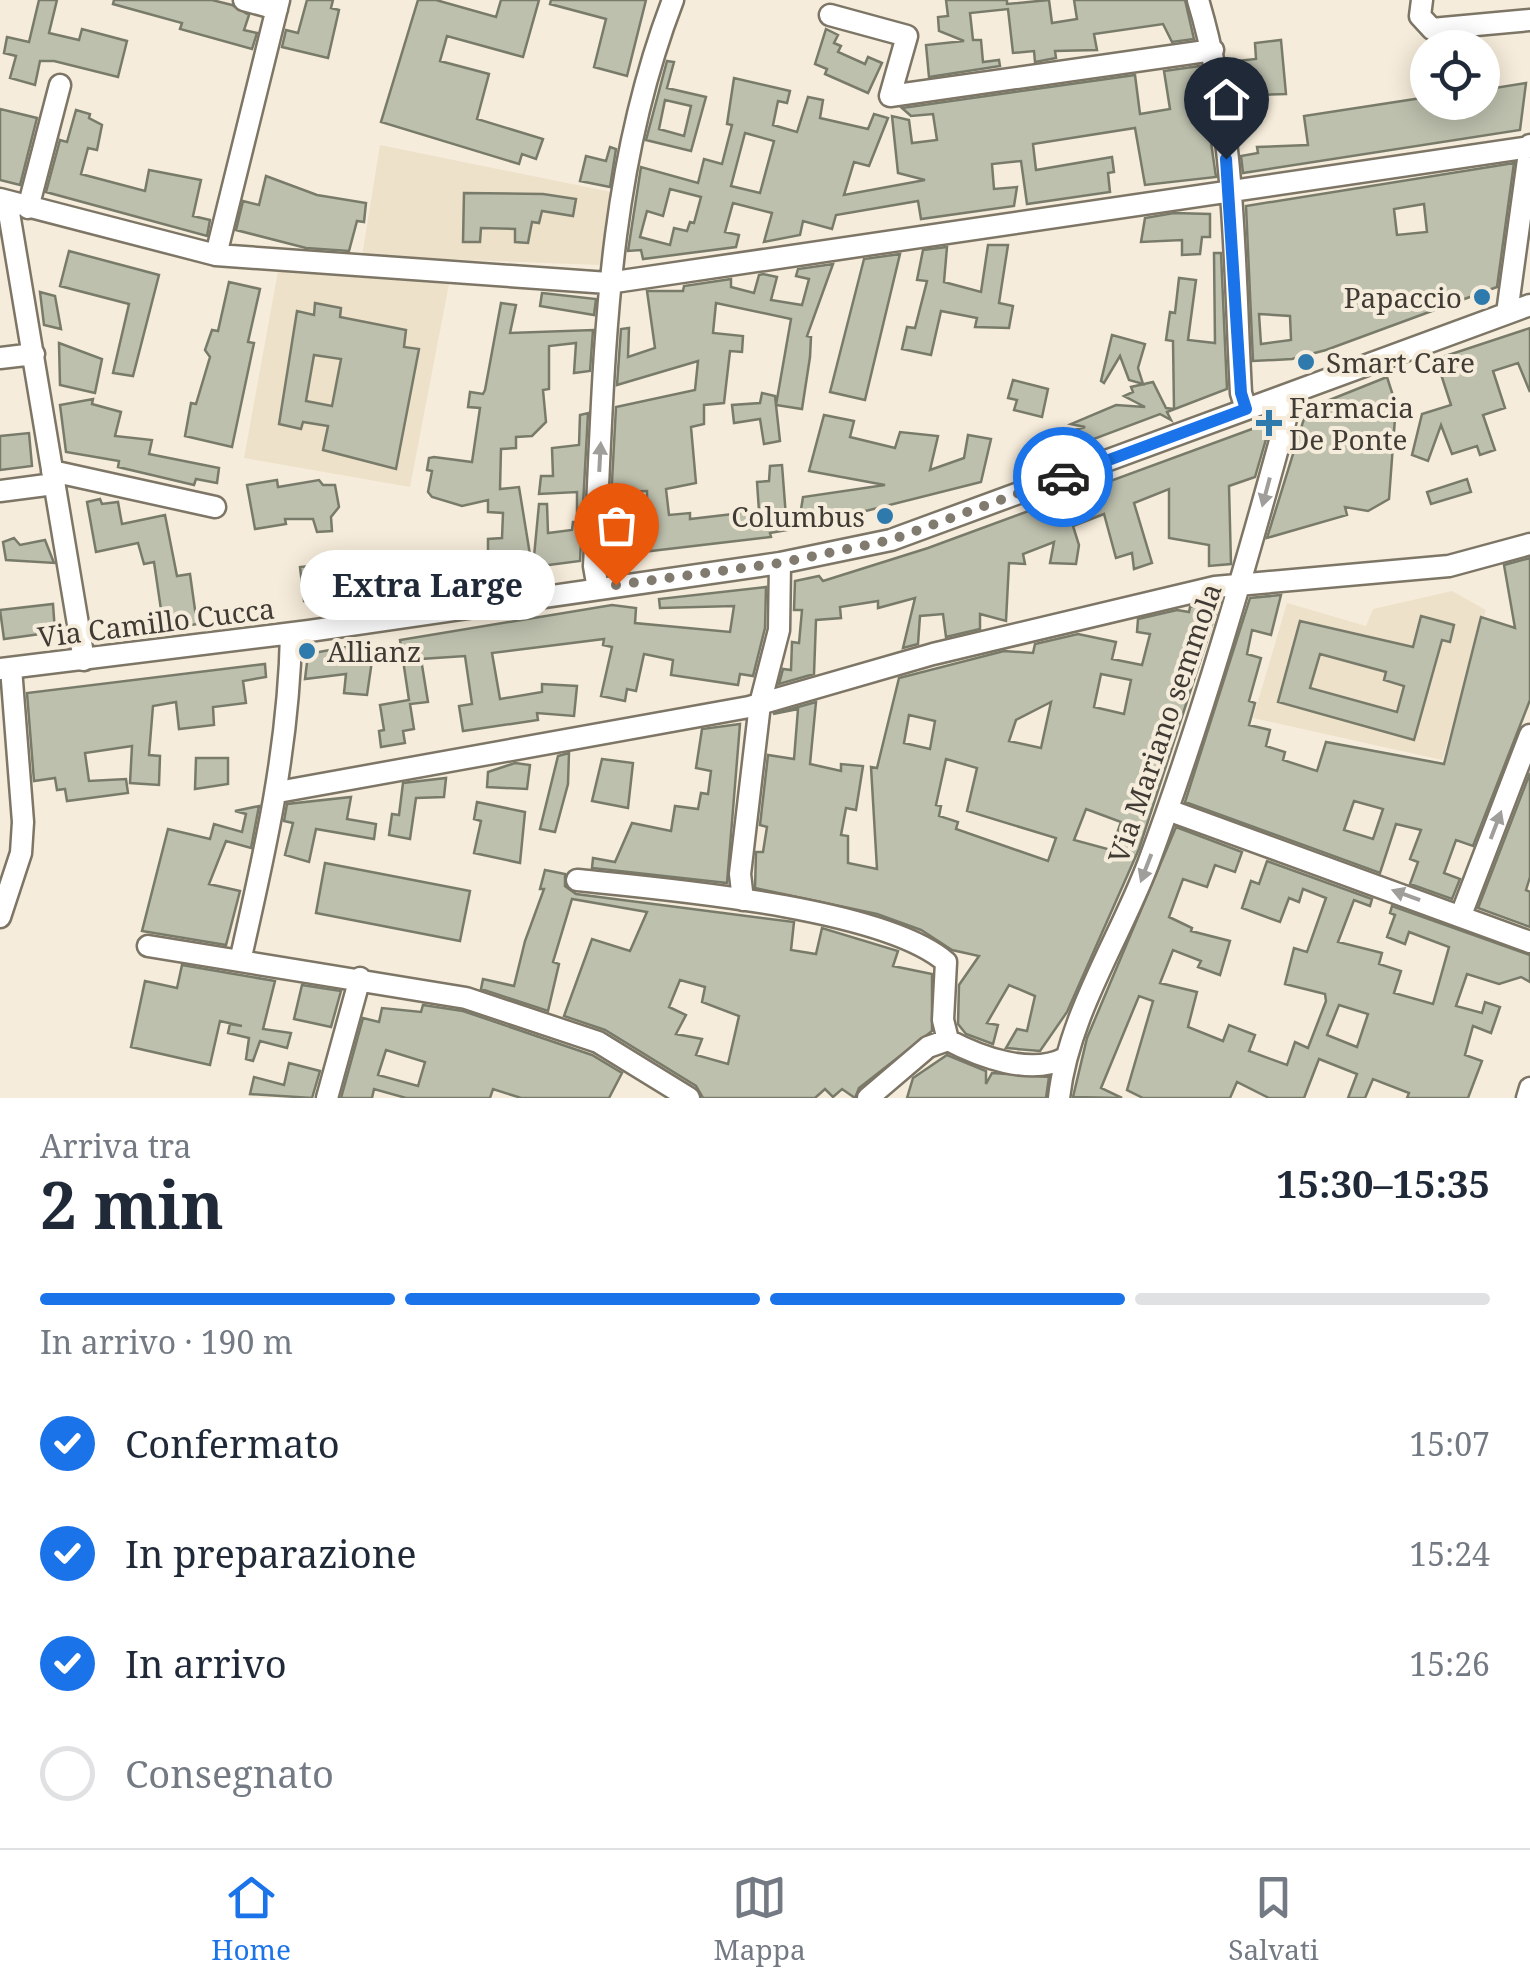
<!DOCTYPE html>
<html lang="it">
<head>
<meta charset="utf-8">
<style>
	body { margin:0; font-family:"Noto Serif",serif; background:#f2f2f3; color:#1f2937; height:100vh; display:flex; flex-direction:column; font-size:38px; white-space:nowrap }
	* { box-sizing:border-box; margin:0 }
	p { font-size:32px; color:#747a83 }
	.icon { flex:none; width:55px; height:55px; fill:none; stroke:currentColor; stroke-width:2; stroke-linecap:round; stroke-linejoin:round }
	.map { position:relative; height:1098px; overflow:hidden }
	.details { display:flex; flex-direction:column; background:#fff; flex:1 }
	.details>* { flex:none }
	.buttons { position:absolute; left:1410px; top:30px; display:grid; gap:20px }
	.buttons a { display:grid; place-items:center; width:90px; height:90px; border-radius:50%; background:#fff; box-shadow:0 5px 25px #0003; font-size:50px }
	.pin { position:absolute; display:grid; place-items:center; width:85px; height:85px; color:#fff; margin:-102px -42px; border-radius:50% 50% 50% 0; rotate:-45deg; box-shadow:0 0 10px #0007 }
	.pin .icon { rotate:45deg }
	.courier { position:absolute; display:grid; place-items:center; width:100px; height:100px; margin:-50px; border:8px solid #1a73e8; border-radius:50%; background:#fff; color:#222; box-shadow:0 2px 12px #0007 }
	.bubble { position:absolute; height:70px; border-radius:35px; background:#fff; box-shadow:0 5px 25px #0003; font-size:32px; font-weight:700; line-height:70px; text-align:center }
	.head em { font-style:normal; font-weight:700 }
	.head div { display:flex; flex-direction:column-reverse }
	.head { display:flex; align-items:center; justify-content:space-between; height:170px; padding:0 40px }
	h1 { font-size:65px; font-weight:700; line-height:75px }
	.bar { display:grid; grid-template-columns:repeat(4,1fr); gap:15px 10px; align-content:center; height:120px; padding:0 40px }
	.bar i { height:12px; border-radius:8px; background:#e0e1e3 }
	.bar .on { background:#1a73e8 }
	.bar p { grid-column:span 4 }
	ol { padding:0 40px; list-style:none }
	li { display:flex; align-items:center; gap:30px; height:110px }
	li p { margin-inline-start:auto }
	li .icon { padding:10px; border-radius:50%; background:#1a73e8; color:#fff; stroke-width:4 }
	li:last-child { color:#747a83 }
	li i { width:55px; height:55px; border:5px solid #e0e1e3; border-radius:50% }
	.dock { display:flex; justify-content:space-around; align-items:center; height:140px; border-top:2px solid #e0e1e3; background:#fff; font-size:28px; color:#747a83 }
	.dock a { display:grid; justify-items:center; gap:5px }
	.dock .on { color:#1a73e8 }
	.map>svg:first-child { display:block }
	.built { fill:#eee1c9 }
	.building { fill:#bec0ae; stroke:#797b6a; stroke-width:2.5; fill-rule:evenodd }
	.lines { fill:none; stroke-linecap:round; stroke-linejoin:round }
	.minor-casing { stroke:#7d7565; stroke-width:25 }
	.minor { stroke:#fff; stroke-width:20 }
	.oneway { fill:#a09e9a }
	.done { stroke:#807a6f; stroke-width:10; stroke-dasharray:0 18 }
	.route { stroke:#1a73e8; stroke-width:12 }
	.poi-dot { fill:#2f7aad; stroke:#f6ecdb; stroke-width:4 }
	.labels { text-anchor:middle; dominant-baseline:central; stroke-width:8; stroke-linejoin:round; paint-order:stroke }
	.poi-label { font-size:28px; fill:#403c35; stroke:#f6ecdb; text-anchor:start }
	.street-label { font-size:28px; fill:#403c35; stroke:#f6ecdb }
</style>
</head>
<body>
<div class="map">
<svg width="1530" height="1098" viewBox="0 0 1530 1098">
	<rect width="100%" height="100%" fill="#f6ecdb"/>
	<path class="built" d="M380 145 611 192 600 265 362 256Z
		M278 271 449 284 410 487 244 458Z
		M1452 591 1486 610 1442 760 1253 718 1287 603 1366 626 1373 609Z"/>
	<path class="building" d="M39 0H57L49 33 79 40 82 29 127 41 118 77 54 61H40L35 85 10 78 16 56 4 53 7 37 29 42Z
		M114 0H212L232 5 249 15 244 30 257 33 252 49 180 29 182 23 113 4Z
		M307 0H333L331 8 339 10 328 58 282 47 286 30 298 33Z
		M418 0H436L496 17 501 0H539L523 57 447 36 440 61 489 74 477 119 543 139 536 159 522 154 519 164 381 122Z
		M551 0H646L627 76 594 67 606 19 550 4Z
		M946 0H1007V4L1049 0 1052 23 1077 19 1074 0H1185L1194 39 1172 42 1163 24 1094 34 1097 50 1055 51 1056 58 1035 62 1034 51 1013 53 1008 9 970 13 973 40H981L983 62 999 60 1000 66 929 77 926 45 964 41 939 31 938 17 948 16Z
		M826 29 838 35 834 43 841 46 838 52 865 64 868 57 882 63 868 93 825 74 827 69 815 64Z
		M1281 40 1286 94 1234 96 1227 62 1256 59 1255 43Z
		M667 61 674 62 667 88 706 97 691 151 646 140ZM665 100 691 106 684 136 659 129Z
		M1200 66 1216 177 1145 185 1135 128 1033 144 1036 170 1112 157 1114 172 1108 173 1110 192 1027 204 1021 161 992 164 994 189 1017 187 1014 206 921 219 918 201 836 215 832 229 803 221 800 235 764 242 772 213 733 203 725 232 739 235 736 247 643 259 641 250 628 251 641 167 698 183 704 159 722 164 732 125 727 124 734 78 790 91 787 103 778 101 773 125 797 132 808 97 823 100 820 118 868 129 874 114 888 118 869 166 854 162 844 195 925 180 898 173 892 116 909 120 912 143 937 140 933 114 911 116 902 108 1135 75 1140 114 1170 109 1164 71ZM745 133 774 141 760 193 731 186ZM670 189 701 197 694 223 690 222 687 231 674 228 670 245 640 237 647 211 663 216Z
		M1526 83 1520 130 1243 173 1241 156 1258 153 1257 147 1308 145 1304 116 1428 97V102H1482V90Z
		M0 109 37 118 20 185 0 180Z
		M76 110 90 114 89 118 102 125 97 150 88 148 81 174 145 191 149 170 201 180 193 216 210 220 207 236 46 192 60 140 67 142Z
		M610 147 616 149 610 187 580 181 586 156 606 161Z
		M1514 163 1497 287 1326 350 1292 359 1253 361 1246 206ZM1424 204 1427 232 1397 235 1394 209ZM1259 314 1290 316 1291 340 1261 344Z
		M266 176 317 195 366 203 364 222 357 221 349 251 306 248 236 230 243 201 259 205Z
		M464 193 543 194 576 199 573 216 542 211 539 223 532 222 528 243 515 242V229L481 228 480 242H463Z
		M1174 213 1210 214V237H1202L1200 254 1182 255V240L1141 242 1145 218Z
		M988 245H1008L999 303 1013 306 1009 328 975 327 977 318 941 311 931 355 902 349 907 327 915 328 927 281 917 280 923 250 947 247 944 282 981 292Z
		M69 251 159 275 133 376 113 373 129 304 60 286Z
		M1214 253H1221L1227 389 1167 412 1171 420 1160 414 1054 454 1048 438 1085 427 1071 424 1116 405 1145 407 1124 396 1133 392 1131 387 1153 382 1166 408 1174 409 1173 341 1166 340 1170 312 1175 313 1179 278 1196 280 1188 340 1215 343Z
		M900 254 865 400 830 392 864 259Z
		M833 264 807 336 811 337 810 357 802 409 776 405 791 319 716 303 713 333 743 336 742 352 730 351 724 403 704 405V424L691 427 696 483 666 489 669 515 690 513V519L759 511 757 482 769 481 770 466 782 465 787 530 770 533 771 537 608 556 616 407 695 390 698 361 617 385 621 329 629 328 628 357 655 348 647 291H683L684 286 731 279V287L754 293 759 275 763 274 777 277 771 300 802 305 809 279 796 276 798 269ZM647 491V522H615V492Z
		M229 282 260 289 248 342 254 343 232 447 185 436 191 403 196 404 210 357 205 350 212 330 218 331Z
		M40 292 55 296 61 329 44 325Z
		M542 293 596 299 594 315 540 306Z
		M315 303 341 308 340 317 406 330 404 347 419 349 396 469 323 450 328 426 303 422 301 429 279 424 297 311 314 315ZM314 355 341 359 332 406 306 401Z
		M501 303 516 305 510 333 593 330 590 371 574 373 576 343 549 346V389L543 390 546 422 532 436 516 437V448L501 449 500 489 519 487 532 567 450 578 454 560 488 555V539L502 538 503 513 488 512V500L462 506 432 497 428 492 432 471 427 470 429 458 434 457 472 462 480 408 468 407 470 392 483 394 485 390Z
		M1530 328V392L1518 363 1493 371 1505 408 1483 415 1495 450 1480 455 1477 446 1452 454 1441 425 1428 461 1412 455 1422 414 1451 405 1436 359Z
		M1112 335 1145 344 1138 368 1143 384 1129 380 1120 356 1104 383 1101 381Z
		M59 343 102 359 95 393 60 385Z
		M1387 377 1396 405 1389 499 1368 511 1345 507 1347 515 1267 538 1307 409Z
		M1013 380 1048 389 1042 417 1014 410 1017 400 1008 398Z
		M762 393 775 396 780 441 764 444 760 419 734 423 732 405 760 403Z
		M93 399 92 404 121 412 115 436 152 440 149 454 219 468 217 483 196 479 194 485 118 467 119 461 66 452 60 405Z
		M588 413 580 561 533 567 539 504H547L548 533 572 530 573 522H577V492L539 494 541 476H553L552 448 579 445 580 415Z
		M824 415 854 421 850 437 895 448 900 432 938 436 930 470 964 458 968 435 991 439 981 482 798 528 803 497 885 485 809 471Z
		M1271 422 1255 477 1229 486 1231 564 1209 566V545L1169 538V489L1134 503 1152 563 1134 569 1132 553 1116 558 1104 514 1073 526 1079 545 1076 564 1050 563 1054 542 1023 554 1025 564 1009 563 1006 621 980 614V629L946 637 943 614 920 616 918 644 903 648 915 598 878 608V601L840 607 841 618 816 620 814 674 779 684 783 669 791 670 792 642 799 643 802 610H794L795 581 819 576 823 581 928 548Z
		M29 433 32 466 0 470V436Z
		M1467 479 1471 492 1431 504 1427 492Z
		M277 480 278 487 319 480 323 485H335L339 507 331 517 332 531 317 532 313 519H285L286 524 255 529 247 485Z
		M100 499 102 504 118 502 122 524 165 515 177 576 190 574 197 624 164 630 154 562 144 564 138 543 96 552 87 502Z
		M14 538 20 545 45 540 54 563 6 560 3 542Z
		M400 556 405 589 357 598 356 591 304 601 300 567Z
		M1530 558V700L1473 846 1456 840 1444 873 1460 879 1452 899 1410 884 1418 862 1410 859 1421 830 1396 824 1380 873 1185 802 1250 598 1281 595 1271 635 1252 630 1247 654 1261 658 1249 701 1255 703 1249 725 1270 730 1266 746 1285 752 1283 760 1317 771 1326 742 1444 764 1481 617 1515 628 1504 565ZM1354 801 1383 809 1373 839 1344 830Z
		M766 587 765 628 753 676 740 674 738 685 671 675 673 660 644 654 636 691 627 689 625 701 601 696 612 647 603 645 604 639 492 653 500 699 542 692V684L577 686 574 716 537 713 538 720 463 731 459 706 472 704 465 656 421 659 428 702 410 704 414 729 403 731 405 743 381 747 379 731 384 730 380 705 409 700 400 640 612 605 636 608 635 623 730 632 734 606 660 608 659 599Z
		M1220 600 1139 849 1067 1012 1040 1051 1006 1048 1017 1029 1027 1031 1035 996 1009 985 987 1023 998 1025 993 1044 966 1034 958 1024 959 985 979 956 952 950 921 930 877 914 755 888 756 852H763L767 827 760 825 768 755 794 759 798 709 773 714 816 702 810 764 841 771V764L863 766 856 810 846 808 841 835 848 836V863L877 869 871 767 877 768 899 678 1004 651 1033 653 1035 644 1078 634 1116 642 1112 659 1142 665 1150 634 1137 632 1138 619 1177 610 1189 612 1190 607ZM1101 674 1131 680 1124 714 1094 707ZM1051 702 1041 748 1009 741 1016 720ZM909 715 935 721 930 749 904 743ZM946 759 977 768 967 811 1056 838 1048 861 956 829 958 822 939 816 941 806 936 805ZM1086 809 1121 822 1111 850 1074 840Z
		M53 604 55 632 4 639 0 610Z
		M1421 616 1454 625 1450 642 1442 640 1414 740 1278 702 1300 621 1413 647ZM1320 654 1386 672 1384 680 1404 686 1397 712 1310 688Z
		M351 646 350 652 373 654 367 695 344 693 346 674 305 679 308 654Z
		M265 664 266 677 243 681 246 703 213 707 214 725 179 729 176 702 153 706 149 755 160 756 159 785 130 783 132 746 85 753 89 781 126 779 128 793 67 801 65 789 57 790 55 778 34 781 27 693Z
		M740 724 727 883 592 868 593 858 615 862 632 823 671 831 675 806 698 809 701 793 708 794 711 771 696 768 702 729Z
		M569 753 568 784 555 832 540 829 558 756Z
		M196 758H228V784L195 789Z
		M602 759 633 763 628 808 592 801Z
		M515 763 530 765 527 789 487 787 488 772Z
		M1530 773V877L1526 890 1530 892V927L1478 908Z
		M446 778 444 797 416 798 410 839 389 835 392 814 399 815 403 783Z
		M351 797 347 819 376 824 374 839 316 829 309 862 285 855 293 823 284 821 287 804Z
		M477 802 525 812 520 863 474 853 481 821 474 819Z
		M259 806 251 848 226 841 209 884 240 891 226 945 142 931 168 829 210 839 214 824 242 832 246 814 235 811Z
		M1176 827 1242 852 1235 872 1215 865 1207 887 1183 879 1169 917 1192 928 1191 931 1230 941 1220 975 1198 967 1201 961 1173 950 1160 983 1197 992 1188 1027 1223 1041 1229 1025 1255 1035 1249 1051 1287 1065 1295 1042 1308 1048 1326 1001 1325 994 1285 984 1294 948 1307 952 1326 898 1303 889 1299 902 1289 898 1280 922 1242 908 1251 881 1259 884 1267 861 1372 899 1370 906 1354 900 1338 942 1382 953 1379 964 1401 971 1394 993 1433 1004 1449 947 1409 932 1405 944 1387 937 1395 915 1390 913 1392 906 1530 955V982L1521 977 1499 984 1467 974 1456 1006 1482 1013 1485 1002 1500 1007 1491 1033 1473 1026 1465 1055 1482 1061 1468 1098H1407L1409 1093 1373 1079 1365 1098H1348L1357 1074 1319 1059 1304 1098H1269L1237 1082 1230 1098H1143L1127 1090 1153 1001 1139 996 1101 1088 1122 1098 1073 1097 1087 1038ZM1339 1005 1368 1014 1357 1047 1327 1035Z
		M325 863 470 891 460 941 316 913Z
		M545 870 565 874V886L576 894 794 922 791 950 816 954 822 928 898 951 893 966 932 974V1031L859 1088 855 1098 842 1089 833 1097 825 1089 815 1098H703L696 1086 605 1030 564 1016 592 939 630 951 647 912 572 899 553 962 559 964 548 1011 481 989 483 979 514 986 525 941 544 889H540ZM680 980 705 987 702 1002 739 1016 728 1064 696 1055 702 1039 676 1034 686 1015 669 1007Z
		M182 965 275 981 263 1029 291 1033 287 1048 260 1041 253 1061 246 1059 249 1038 228 1033 230 1024 242 1026 220 1021 210 1065 131 1047 145 981 177 988Z
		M302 985 341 991 331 1027 294 1019Z
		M423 1005 463 1011 592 1055 622 1073 609 1098H521L493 1089 490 1098H406L374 1089 372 1098H341L363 1018 379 1022 382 1008 421 1012ZM386 1050 425 1062 418 1086 378 1075Z
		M947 1055 986 1071V1084L992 1073 1049 1077 1046 1098H907L913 1078Z
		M289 1063 320 1071 312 1098 250 1094 254 1077 284 1085Z"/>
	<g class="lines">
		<g class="minor-casing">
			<path id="minor" d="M244 0 277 9
				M1198 0C1236 125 1234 263 1241 393L1246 409
				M1422 0 1420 16 1432 29 1530 20
				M830 15 907 36 890 96 1213 50
				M0 199 216 255 608 283 1530 147
				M7 201 84 660
				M28 208 60 85
				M216 255 279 0
				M1507 313 1530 145
				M0 358 34 354
				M52 471 215 507
				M0 491 54 484
				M598 589 594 566C605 372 602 184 673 0
				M0 669 309 631 780 563 891 540 1530 305
				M278 792 749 707 933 654 1215 587 1449 566 1530 544
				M1168 810 1530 942
				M577 880C665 889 882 907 946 962L943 1020 948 1040
				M743 900 740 874 760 704 779 630 780 563
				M1461 915 1530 735
				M0 917 21 853 23 822 11 668
				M148 946 466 998 598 1042 689 1098
				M240 961C265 852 289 746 291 634
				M327 1098 360 978
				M868 1098 928 1047 948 1040C980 1057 1031 1076 1065 1058
				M1059 1098C1068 1016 1119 940 1148 864 1202 718 1245 569 1286 419L1280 398
				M1527 1098 1530 1088"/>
		</g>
		<use href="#minor" class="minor"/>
	</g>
	<defs><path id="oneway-solid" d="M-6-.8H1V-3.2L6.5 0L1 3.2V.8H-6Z" transform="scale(2.5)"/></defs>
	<g class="oneway">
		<use href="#oneway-solid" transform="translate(600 457) rotate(-87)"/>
		<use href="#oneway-solid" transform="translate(1266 492) rotate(105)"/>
		<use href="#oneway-solid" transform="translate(1496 825) rotate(-69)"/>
		<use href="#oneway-solid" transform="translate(1146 868) rotate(111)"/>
		<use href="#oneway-solid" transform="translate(1406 895) rotate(-160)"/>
	</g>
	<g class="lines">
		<path class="done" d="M616 585 780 563 891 540 1063 477"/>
		<path class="route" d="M1063 477 1246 409 1241 393 1226 159"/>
	</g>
	<g class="poi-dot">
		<circle cx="1482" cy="297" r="10"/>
		<circle cx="1306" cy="362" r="10"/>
		<path d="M1264 408h10v10h10v10h-10v10h-10v-10h-10v-10h10z"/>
		<circle cx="885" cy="516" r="10"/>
		<circle cx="307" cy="651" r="10"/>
	</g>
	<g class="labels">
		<g class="poi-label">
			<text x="1462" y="297" text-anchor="end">Papaccio</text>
			<text x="1326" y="362">Smart Care</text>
			<text x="1289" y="407">Farmacia<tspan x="1289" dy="32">De Ponte</tspan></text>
			<text x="865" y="516" text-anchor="end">Columbus</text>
			<text x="327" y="651">Allianz</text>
		</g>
		<g class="street-label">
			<text transform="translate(156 622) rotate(-7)">Via Camillo Cucca</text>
			<text transform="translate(1164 723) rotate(-71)">Via Mariano semmola</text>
		</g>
	</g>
</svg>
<div class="buttons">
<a><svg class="icon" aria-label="locate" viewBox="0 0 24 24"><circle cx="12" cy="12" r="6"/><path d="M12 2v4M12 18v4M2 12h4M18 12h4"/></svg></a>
</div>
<div class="pin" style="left:616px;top:585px;background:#ea580c"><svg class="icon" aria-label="bag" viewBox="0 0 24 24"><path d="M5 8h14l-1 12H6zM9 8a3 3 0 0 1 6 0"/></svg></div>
<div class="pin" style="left:1226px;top:159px;background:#1f2937"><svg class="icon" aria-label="home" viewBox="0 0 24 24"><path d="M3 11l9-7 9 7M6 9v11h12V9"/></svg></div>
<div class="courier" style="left:1063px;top:477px"><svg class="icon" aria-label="car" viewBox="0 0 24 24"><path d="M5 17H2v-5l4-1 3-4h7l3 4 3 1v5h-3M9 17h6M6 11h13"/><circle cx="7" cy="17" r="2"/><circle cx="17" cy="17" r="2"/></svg></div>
<div class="bubble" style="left:300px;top:550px;width:255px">Extra Large</div>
</div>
<section class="details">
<div class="head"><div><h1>2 min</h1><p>Arriva tra</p></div><em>15:30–15:35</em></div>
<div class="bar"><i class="on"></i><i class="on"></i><i class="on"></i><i></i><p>In arrivo · 190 m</p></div>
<ol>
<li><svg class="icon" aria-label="check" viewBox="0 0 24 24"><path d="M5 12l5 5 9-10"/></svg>Confermato<p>15:07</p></li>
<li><svg class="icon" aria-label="check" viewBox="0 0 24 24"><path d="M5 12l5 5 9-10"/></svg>In preparazione<p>15:24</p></li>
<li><svg class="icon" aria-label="check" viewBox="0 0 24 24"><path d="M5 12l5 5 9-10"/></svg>In arrivo<p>15:26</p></li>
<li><i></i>Consegnato</li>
</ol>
</section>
<nav class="dock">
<a class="on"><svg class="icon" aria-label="home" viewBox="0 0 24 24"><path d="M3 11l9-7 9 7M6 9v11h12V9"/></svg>Home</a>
<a><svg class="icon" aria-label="map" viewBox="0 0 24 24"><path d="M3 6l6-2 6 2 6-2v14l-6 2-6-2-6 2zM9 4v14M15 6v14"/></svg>Mappa</a>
<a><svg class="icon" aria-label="saved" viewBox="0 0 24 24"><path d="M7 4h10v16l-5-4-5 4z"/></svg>Salvati</a>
</nav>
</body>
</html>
